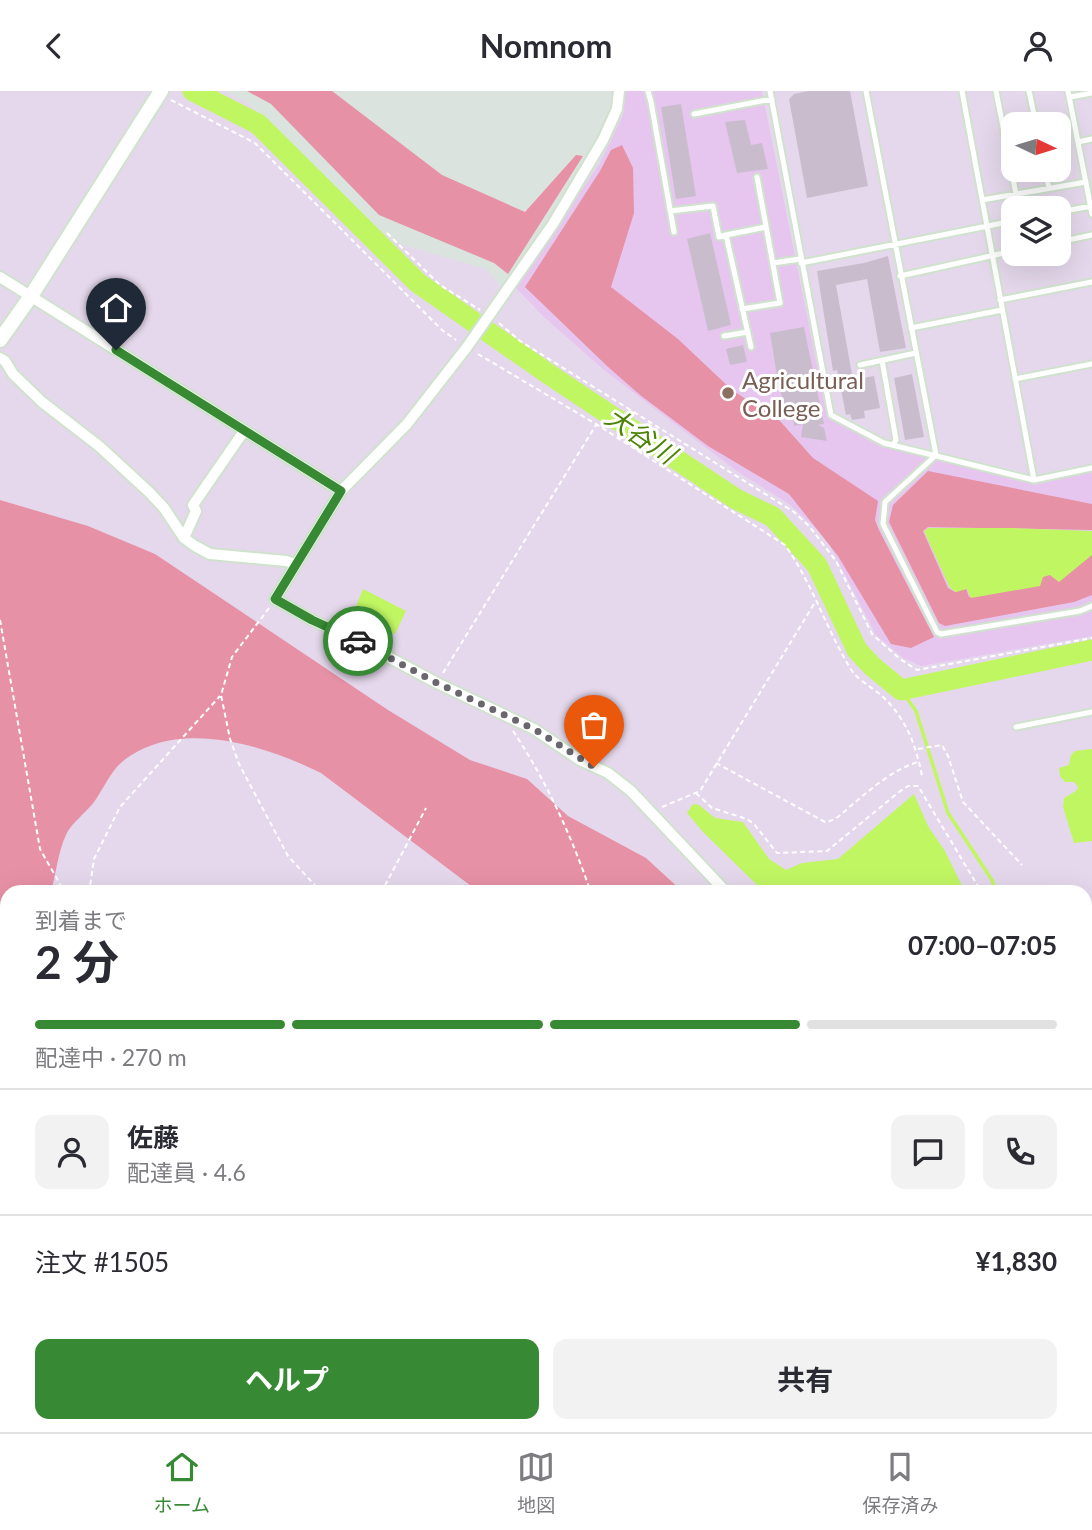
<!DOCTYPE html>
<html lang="ja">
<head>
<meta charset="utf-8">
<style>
	body { margin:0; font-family:Lato,"Noto Sans JP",sans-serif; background:#f2f2f3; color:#2b2b33; height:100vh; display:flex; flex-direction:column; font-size:26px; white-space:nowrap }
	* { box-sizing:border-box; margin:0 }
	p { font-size:23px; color:#7c7c81 }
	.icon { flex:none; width:38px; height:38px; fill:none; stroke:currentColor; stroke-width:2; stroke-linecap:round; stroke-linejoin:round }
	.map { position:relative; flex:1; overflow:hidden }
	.side { position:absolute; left:0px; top:794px; width:1092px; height:548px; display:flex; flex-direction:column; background:#fff; border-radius:21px 21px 0 0; box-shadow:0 7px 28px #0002 }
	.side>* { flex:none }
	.needle { width:46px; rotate:94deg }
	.controls { position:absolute; left:1001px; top:21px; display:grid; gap:14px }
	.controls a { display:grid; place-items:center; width:70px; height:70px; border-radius:14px; background:#fff; box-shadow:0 7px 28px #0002; font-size:35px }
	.pin { position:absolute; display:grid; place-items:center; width:60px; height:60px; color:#fff; margin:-72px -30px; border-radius:50% 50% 50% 0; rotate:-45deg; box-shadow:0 0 7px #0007 }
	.pin .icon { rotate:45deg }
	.courier { position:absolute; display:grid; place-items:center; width:70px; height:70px; margin:-35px; border:5px solid #378a33; border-radius:50%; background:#fff; color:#222; box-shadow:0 2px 9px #0007 }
	.summary em { font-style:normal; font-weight:700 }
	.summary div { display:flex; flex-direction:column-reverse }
	.summary { display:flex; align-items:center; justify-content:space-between; height:119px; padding:0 35px }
	h1 { font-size:46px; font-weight:700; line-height:52px }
	.bar { display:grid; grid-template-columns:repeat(4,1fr); gap:10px 7px; align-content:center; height:84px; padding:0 35px }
	.bar i { height:9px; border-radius:5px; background:#e1e1e2 }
	.bar .active { background:#378a33 }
	.bar p { grid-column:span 4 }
	.line { display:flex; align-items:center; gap:18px; padding:0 35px; border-top:2px solid #e1e1e2 }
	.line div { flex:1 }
	.round { display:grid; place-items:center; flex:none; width:74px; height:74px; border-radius:14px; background:#f2f2f3 }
	.primary-button { display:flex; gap:14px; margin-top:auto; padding:14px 35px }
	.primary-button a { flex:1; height:80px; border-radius:14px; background:#378a33; color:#fff; font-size:28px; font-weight:700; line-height:80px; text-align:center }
	.primary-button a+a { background:#f2f2f3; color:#2b2b33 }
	header { display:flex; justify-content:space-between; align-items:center; height:91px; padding:0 35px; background:#fff; font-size:32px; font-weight:700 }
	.menu { display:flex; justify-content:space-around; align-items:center; height:98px; border-top:2px solid #e1e1e2; background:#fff; font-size:19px; color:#7c7c81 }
	.menu a { display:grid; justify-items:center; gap:4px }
	.menu .active { color:#378a33 }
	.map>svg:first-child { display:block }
	.industrial { fill:#dae3dd }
	.education { fill:#e6c6ef }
	.green { fill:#e791a6 }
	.water { fill:#c1f663 }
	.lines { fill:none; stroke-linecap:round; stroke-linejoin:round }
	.stream { stroke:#c1f663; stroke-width:3.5 }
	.river { stroke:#c1f663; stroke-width:21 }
	.building { fill:#c9bdcd }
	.service-casing { stroke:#d0e2ce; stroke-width:9 }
	.minor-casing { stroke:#d0e2ce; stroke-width:14 }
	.tertiary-casing { stroke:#d0e2ce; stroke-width:18 }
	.path { stroke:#fff; stroke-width:2; stroke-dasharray:5 3.5; stroke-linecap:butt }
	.service { stroke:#fff; stroke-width:5 }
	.minor { stroke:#fff; stroke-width:10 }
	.tertiary { stroke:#fff; stroke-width:14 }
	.done { stroke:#6a666d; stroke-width:7; stroke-dasharray:0 12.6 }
	.route { stroke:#378a33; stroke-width:9 }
	.education-dot { fill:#8d6e63; stroke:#fff; stroke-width:2.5 }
	.labels { text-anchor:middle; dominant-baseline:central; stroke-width:6; stroke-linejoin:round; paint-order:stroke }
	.education-label { font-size:24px; fill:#785e54; stroke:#fff; text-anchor:start }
	.water-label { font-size:26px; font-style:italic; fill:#4d8307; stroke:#fff }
</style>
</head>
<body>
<header><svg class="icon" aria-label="back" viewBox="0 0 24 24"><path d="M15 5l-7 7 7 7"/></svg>Nomnom<svg class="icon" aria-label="person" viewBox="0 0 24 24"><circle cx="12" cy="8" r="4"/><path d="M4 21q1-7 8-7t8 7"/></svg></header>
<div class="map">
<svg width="1092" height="1341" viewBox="0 0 1092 1341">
	<rect width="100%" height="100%" fill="#e5d8ec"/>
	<path class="industrial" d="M225 0H611L610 22 585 72 511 193 500 195 486 178 396 152 357 120 321 81 248 12Z"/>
	<path class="education" d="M625 0H762L827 325 877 353 1035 393 1092 381V545L921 575 903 567 876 544 826 447 789 413 738 381 604 279 544 226 516 197 600 72 623 24Z"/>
	<path class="green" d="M247 0H332L442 84 525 121 576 64 583 65 508 183 494 172 379 124 271 13Z
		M622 54 633 77 634 122 611 196 678 248 732 299 780 330 813 367 878 410 875 429 879 439 934 546 911 557 891 553 838 465 789 403 708 355 640 304 607 275 525 196 600 80 611 59Z
		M928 380 1092 413V439L928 436 923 440 948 497 955 501 966 497 969 506 1039 494 1042 485 1049 483 1058 490 1092 463V504L1074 511 945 535 939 532 889 431 893 414Z
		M0 409 88 435 155 463 388 619 470 669 527 688 568 725 646 767 683 801H479L321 682C264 654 177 626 122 671 110 681 103 699 94 711 86 722 71 732 66 744 58 761 56 783 51 801L7 802V957L0 942Z"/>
	<path class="water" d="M929 437H1012L1092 440V464L1059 491 1050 484 1043 486 1040 495 971 507 967 498 956 501 950 497 924 440Z
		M363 498 406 520 395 543 353 523Z
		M1092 658V750L1074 752 1063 716 1064 707 1076 700 1078 696 1074 691H1065L1060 685 1059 677 1069 674 1071 664 1075 660Z
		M914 703 928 735 945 760 965 801H761L758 795 703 741 687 722 693 713 699 714 715 727 743 731 769 768 786 779 802 772 838 768Z"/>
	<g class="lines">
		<path class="stream" d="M901 599 916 620 948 722 992 789 997 802
			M1085 934 1092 945"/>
		<path class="river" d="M193 0 258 33 418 192 547 282 736 408 773 426 817 474 857 559 872 575 901 599 1092 559"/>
	</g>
	<path class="building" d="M808 0H850L868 95 807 107 789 8 794 3Z
		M681 13 696 105 676 108 661 16Z
		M745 29 751 54 762 52 768 78 737 82 725 31Z
		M710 142 731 234 708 240 687 148Z
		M888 165 906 257 880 261 867 188 836 194 853 289 874 285 880 317 864 320 865 327 852 329 850 323 846 324 837 279 833 280 817 180 864 172Z
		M804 236 824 333 818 334 824 337 827 350 801 346 803 333 794 335 793 326 788 327 778 291 770 242Z
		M743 254 747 271 730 274 726 258Z
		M912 283 924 346 905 349 894 287Z"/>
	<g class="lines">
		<g class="service-casing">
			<path id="service" d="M648 0 651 11 674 141
				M770 0 831 324 884 352 1034 389 1092 377
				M866 0 936 364 885 411 883 433 937 541 941 543 1080 520 1092 515
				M962 0 1034 389
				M996 0 1016 103
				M1029 0 1036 33
				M1068 0 1092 123
				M1070 6 1092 2
				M694 23 772 8
				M1078 51 1092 48
				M1045 79 1049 97
				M982 109 1086 91
				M670 120 713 115 719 146 726 144
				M1059 121 1092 115
				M1059 151 1092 144
				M773 172 800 168
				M801 172 1013 130
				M900 185 1013 160
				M1000 209 1092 191
				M742 218 780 212 757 86
				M911 237 1002 219
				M724 245 748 241
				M751 256 726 144 766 136
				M882 269 896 349 893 354
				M860 274 916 262
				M1015 288 1092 273
				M1016 636 1092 621"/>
		</g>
		<g class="minor-casing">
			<path id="minor" d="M619 0 617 18 603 49 553 133 467 256 407 333 341 400 275 508 312 529 362 552 437 592 534 638 580 669 608 682 631 700 727 802
				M0 186 341 400
				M0 267 5 270 13 283 42 311 99 355 149 401 164 417 184 447 195 455 210 463 286 470 295 473
				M184 447 196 420 193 414 244 340
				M1085 1247 1092 1253"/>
		</g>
		<g class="tertiary-casing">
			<path id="tertiary" d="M0 249 31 205 161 0"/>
		</g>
		<path class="path" d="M171 9 255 52 442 239 456 249
			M387 142 440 194 480 219
			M499 232 520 250 794 421 809 435 836 470 872 543 900 568 917 579 1092 547
			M478 263 596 333 785 454C812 492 826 537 850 577 857 589 872 596 882 605 906 627 916 654 922 685
			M269 517 232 566 221 604 230 648 239 673 288 765 322 802
			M0 529 40 758 65 802
			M443 582 596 334
			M513 640C546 689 572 746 591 802
			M918 658 942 654 948 665 963 711 1022 774
			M716 672 825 731C837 730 844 720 853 713 872 697 894 678 918 671
			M696 702 712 717 747 728 754 733 777 762 827 760 899 701 908 695H918L982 802
			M662 716 700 700 814 513 818 511
			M496 798 502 802
			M89 802 94 768 120 716 220 605
			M381 802 426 717
			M0 947 7 964
			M1085 1100 1092 1107
			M295 1335V1341
			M430 1335V1341
			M565 1335V1341
			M698 1335V1341
			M832 1335V1341
			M1018 1338V1335
			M145 1341 146 1335"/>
		<use href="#service" class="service"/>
		<use href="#minor" class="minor"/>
		<use href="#tertiary" class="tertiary"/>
	</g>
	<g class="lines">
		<path class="done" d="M358 550 437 592 534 638 594 676"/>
		<path class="route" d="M116 259 341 400 275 508 312 529 358 550"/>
	</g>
	<circle class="education-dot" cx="728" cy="302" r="7"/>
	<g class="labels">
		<g class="education-label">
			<text x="742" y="288">Agricultural<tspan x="742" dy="28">College</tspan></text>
		</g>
		<g class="water-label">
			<text transform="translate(641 344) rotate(34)">大谷川</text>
		</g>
	</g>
</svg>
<div class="controls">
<a><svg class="needle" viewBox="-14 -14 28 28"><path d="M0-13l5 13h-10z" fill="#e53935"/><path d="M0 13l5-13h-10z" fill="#7c7c81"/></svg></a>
<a><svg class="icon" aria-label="layers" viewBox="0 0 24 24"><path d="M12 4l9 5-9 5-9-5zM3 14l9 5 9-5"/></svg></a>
</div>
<div class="pin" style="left:594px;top:676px;background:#ea580c"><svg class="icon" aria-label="bag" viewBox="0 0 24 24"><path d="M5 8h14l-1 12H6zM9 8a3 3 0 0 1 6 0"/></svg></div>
<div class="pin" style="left:116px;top:259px;background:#1f2937"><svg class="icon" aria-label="home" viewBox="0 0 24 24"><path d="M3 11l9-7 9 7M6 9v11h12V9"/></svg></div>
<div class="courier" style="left:358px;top:550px"><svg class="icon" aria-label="car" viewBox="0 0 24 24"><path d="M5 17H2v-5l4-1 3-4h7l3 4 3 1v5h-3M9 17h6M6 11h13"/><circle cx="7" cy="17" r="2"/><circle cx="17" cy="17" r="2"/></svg></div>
<section class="side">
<div class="summary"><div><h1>2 分</h1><p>到着まで</p></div><em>07:00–07:05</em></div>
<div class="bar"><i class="active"></i><i class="active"></i><i class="active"></i><i></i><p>配達中 · 270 m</p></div>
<div class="line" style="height:126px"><a class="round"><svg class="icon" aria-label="person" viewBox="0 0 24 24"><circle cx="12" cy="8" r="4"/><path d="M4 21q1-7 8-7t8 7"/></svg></a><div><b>佐藤</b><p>配達員 · 4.6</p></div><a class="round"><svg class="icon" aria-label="chat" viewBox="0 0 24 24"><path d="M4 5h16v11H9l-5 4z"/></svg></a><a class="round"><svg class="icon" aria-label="phone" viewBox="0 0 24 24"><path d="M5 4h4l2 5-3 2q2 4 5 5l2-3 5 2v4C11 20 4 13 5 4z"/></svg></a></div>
<div class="line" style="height:91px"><div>注文 #1505</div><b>¥1,830</b></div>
<div class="primary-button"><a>ヘルプ</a><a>共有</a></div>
</section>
</div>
<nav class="menu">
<a class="active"><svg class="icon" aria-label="home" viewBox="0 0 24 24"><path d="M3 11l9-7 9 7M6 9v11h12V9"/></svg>ホーム</a>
<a><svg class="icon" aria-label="map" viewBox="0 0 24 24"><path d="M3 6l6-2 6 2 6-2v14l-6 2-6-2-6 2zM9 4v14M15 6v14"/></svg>地図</a>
<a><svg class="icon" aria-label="saved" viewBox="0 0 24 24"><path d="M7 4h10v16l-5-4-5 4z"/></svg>保存済み</a>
</nav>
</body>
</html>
